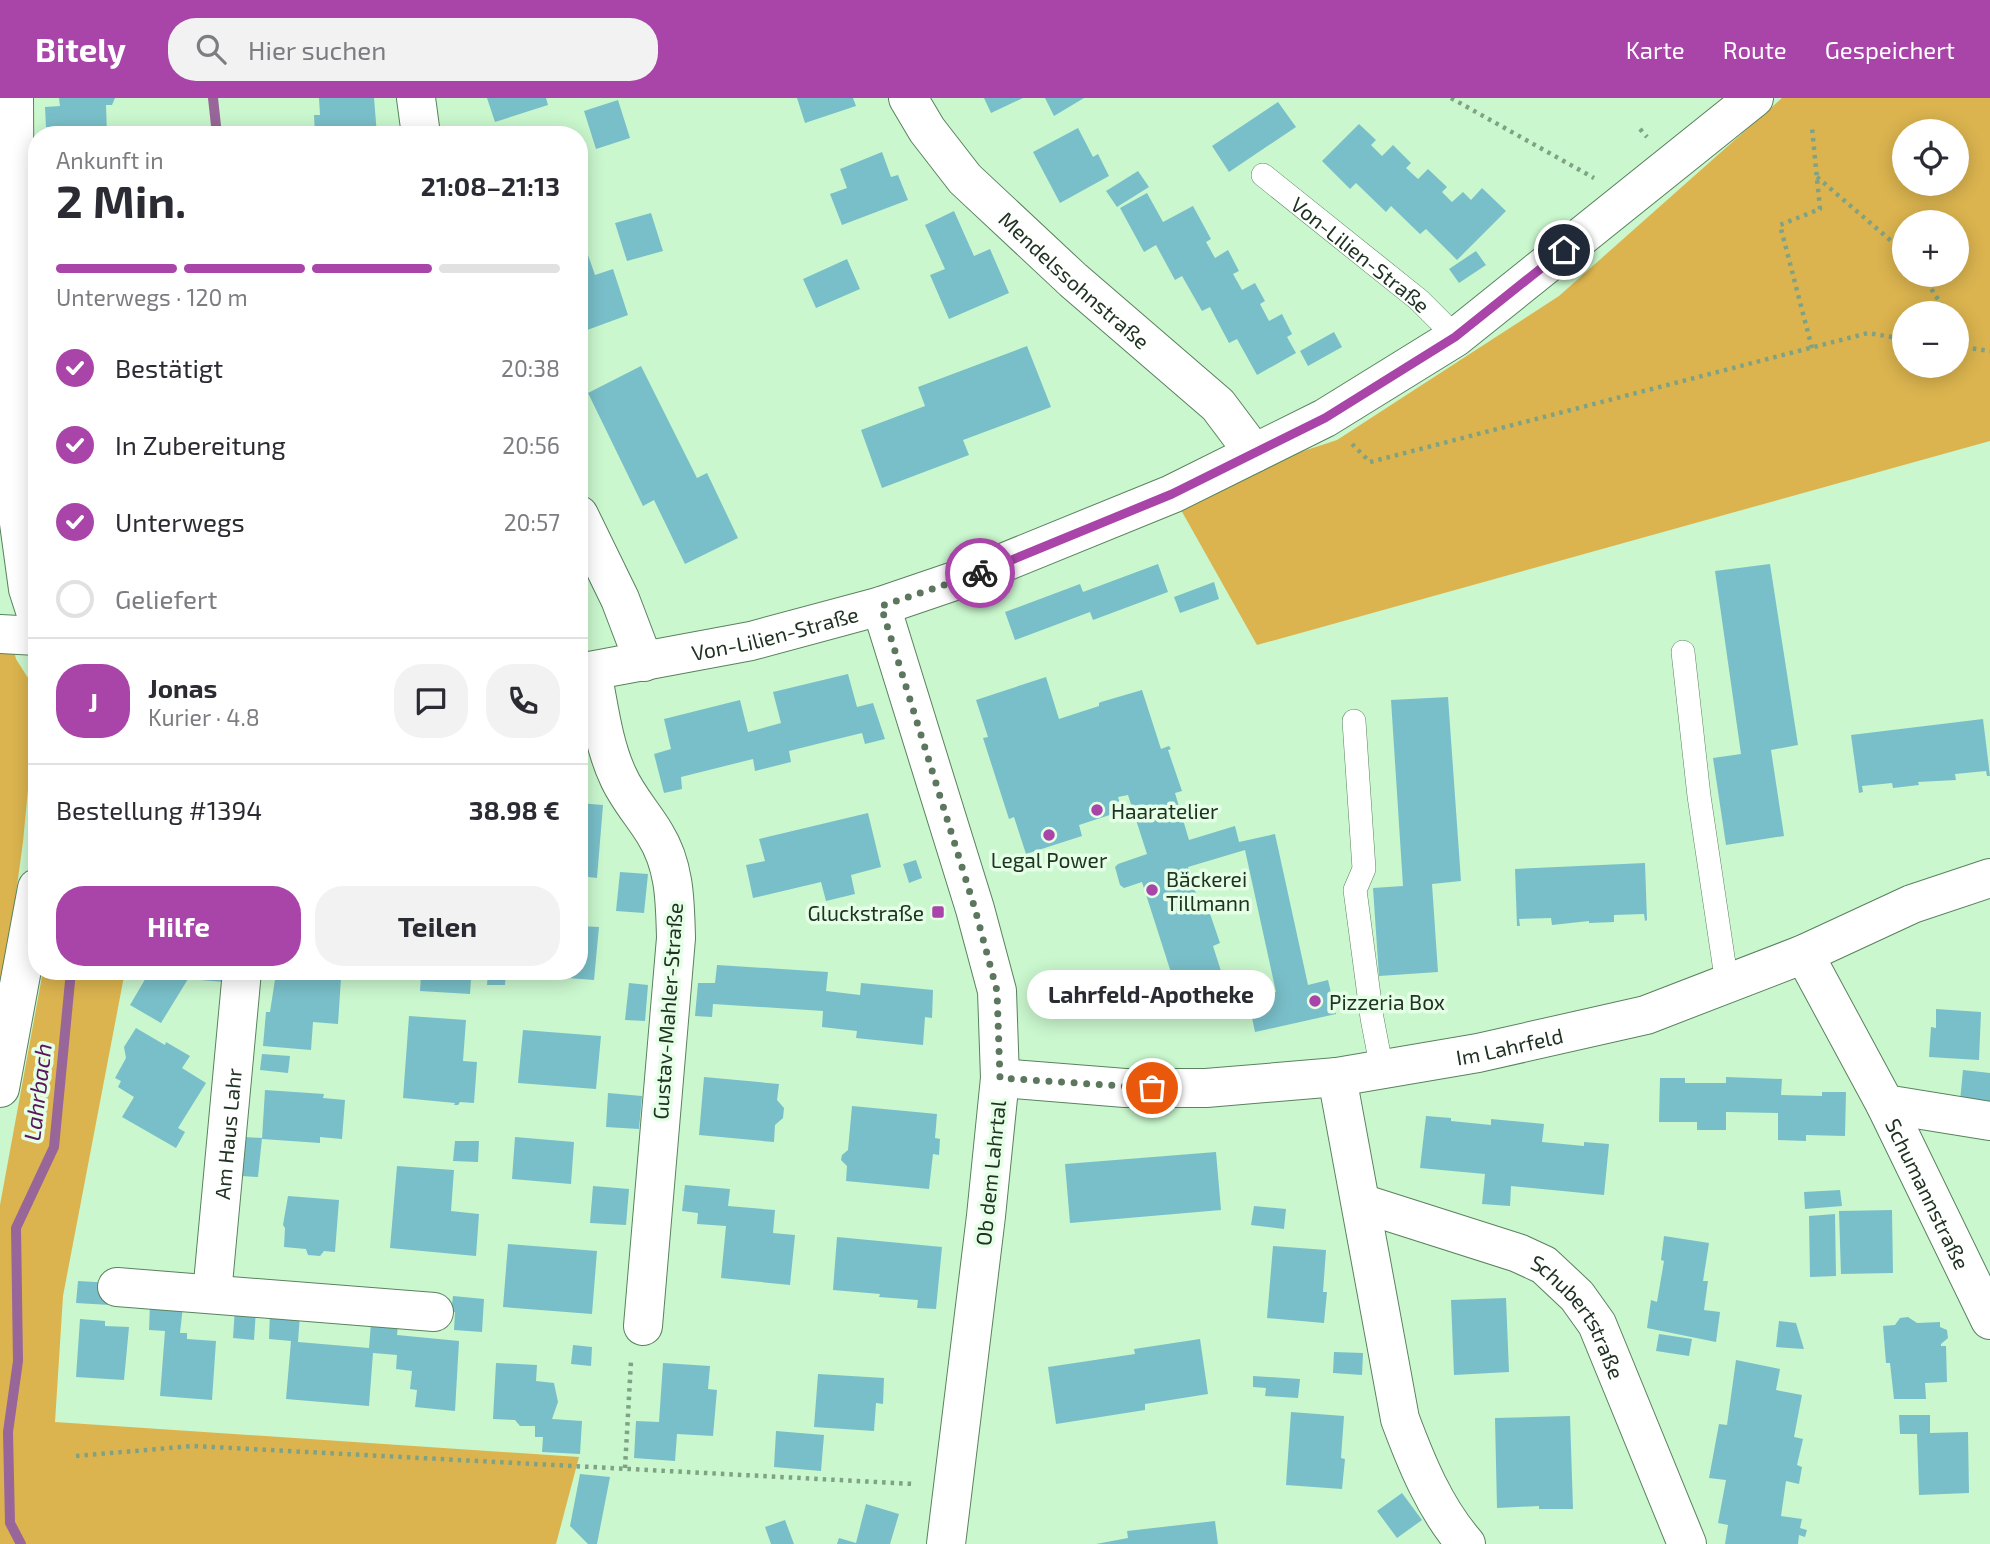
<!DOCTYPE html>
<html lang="de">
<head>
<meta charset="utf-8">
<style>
	body { margin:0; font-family:"Exo 2",sans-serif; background:#f2f2f3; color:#2b2b33; height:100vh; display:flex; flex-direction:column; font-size:26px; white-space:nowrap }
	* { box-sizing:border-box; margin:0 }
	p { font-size:23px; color:#7c7c81 }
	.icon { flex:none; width:38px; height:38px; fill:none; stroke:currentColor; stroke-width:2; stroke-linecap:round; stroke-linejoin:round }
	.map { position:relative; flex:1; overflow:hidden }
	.sheet { position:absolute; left:28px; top:28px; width:560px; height:854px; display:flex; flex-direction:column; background:#fff; border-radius:28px; box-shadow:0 4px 18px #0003 }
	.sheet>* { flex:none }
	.fabs { position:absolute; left:1892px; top:21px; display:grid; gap:14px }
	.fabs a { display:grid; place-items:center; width:77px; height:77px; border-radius:50%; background:#fff; box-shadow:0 4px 18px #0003; font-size:35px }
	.pin { position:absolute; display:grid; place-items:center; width:60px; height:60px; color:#fff; margin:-30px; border:4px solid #fff; border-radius:50%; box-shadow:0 2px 7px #0007 }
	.courier { position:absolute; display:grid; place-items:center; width:70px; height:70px; margin:-35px; border:5px solid #a944a9; border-radius:50%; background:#fff; color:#222; box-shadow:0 2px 9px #0007 }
	.bubble { position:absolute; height:49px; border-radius:24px; background:#fff; box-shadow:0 4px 18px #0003; font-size:23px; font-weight:700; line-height:49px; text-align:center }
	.headline em { font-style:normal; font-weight:700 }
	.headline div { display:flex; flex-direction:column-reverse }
	.headline { display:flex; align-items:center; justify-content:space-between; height:119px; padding:0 28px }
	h1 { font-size:46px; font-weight:700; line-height:52px }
	.bar { display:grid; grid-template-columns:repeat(4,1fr); gap:10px 7px; align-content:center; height:84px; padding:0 28px }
	.bar i { height:9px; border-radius:5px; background:#e1e1e2 }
	.bar .current { background:#a944a9 }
	.bar p { grid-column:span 4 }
	.line { display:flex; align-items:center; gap:18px; padding:0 28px; border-top:2px solid #e1e1e2 }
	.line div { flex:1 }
	.round { display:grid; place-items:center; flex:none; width:74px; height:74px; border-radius:28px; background:#f2f2f3 }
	ol { padding:0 28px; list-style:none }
	li { display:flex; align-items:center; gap:21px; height:77px }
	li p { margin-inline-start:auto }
	li .icon { padding:7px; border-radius:50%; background:#a944a9; color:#fff; stroke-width:4 }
	li:last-child { color:#7c7c81 }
	li i { width:38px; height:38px; border:4px solid #e1e1e2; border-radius:50% }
	.cta { display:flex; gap:14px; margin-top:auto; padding:14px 28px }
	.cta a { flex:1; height:80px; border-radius:28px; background:#a944a9; color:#fff; font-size:28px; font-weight:700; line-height:80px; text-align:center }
	.cta a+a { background:#f2f2f3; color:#2b2b33 }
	header { display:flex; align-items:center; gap:42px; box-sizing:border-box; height:98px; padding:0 35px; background:#a944a9; color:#fff }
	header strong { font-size:33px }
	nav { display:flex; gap:38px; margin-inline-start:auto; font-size:24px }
	.search { width:490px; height:63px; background:#f2f2f3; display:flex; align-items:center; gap:18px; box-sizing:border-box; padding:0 24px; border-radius:28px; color:#7c7c81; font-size:26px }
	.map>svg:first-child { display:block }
	.green { fill:#dbb44f; fill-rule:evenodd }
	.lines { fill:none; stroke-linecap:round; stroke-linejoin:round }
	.stream { stroke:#986698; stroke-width:10 }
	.building { fill:#79bfc9 }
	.lane-casing { stroke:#59825e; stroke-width:24 }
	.street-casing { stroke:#59825e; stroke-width:40 }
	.path { stroke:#80a284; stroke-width:4.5; stroke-dasharray:3.5 5; stroke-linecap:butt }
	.lane { stroke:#fff; stroke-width:23 }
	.street { stroke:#fff; stroke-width:38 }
	.done { stroke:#5c775e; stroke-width:7; stroke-dasharray:0 12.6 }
	.route { stroke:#a944a9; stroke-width:9 }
	.poi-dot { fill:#a944a9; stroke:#e4ffe6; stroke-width:2.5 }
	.labels { text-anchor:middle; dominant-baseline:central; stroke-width:7; stroke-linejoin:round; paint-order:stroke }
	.street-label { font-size:21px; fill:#203222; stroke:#e4ffe6 }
	.poi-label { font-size:21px; fill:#203222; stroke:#e4ffe6; text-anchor:start }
	.water-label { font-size:23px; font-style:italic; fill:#5c155d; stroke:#e4ffe6 }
</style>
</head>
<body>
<header>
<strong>Bitely</strong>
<div class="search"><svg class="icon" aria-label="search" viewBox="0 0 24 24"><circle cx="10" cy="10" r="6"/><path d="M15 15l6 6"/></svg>Hier suchen</div>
<nav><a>Karte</a><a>Route</a><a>Gespeichert</a></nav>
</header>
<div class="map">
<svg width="1990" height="1446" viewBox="0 0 1990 1446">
	<rect width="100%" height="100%" fill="#caf7ce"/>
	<path class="green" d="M1782 0H1990V343L1257 547 1172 396 1337 342 1559 198ZM1904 33H1956V86H1904ZM1904 124H1956V177H1904ZM1904 215H1956V268H1904Z
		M0 536H10L16 561 28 580 33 638 23 744 9 846 0 888Z
		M43 873H125L63 1198 55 1324 579 1359 556 1446H0V1107Z"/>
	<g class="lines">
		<path class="stream" d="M213 0 217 37
			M21 1446 10 1425 8 1334 18 1263 16 1130 54 1049 71 873"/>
	</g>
	<path class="building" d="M59 0H115L112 7H106L107 37H51V29H46L45 9 60 8Z
		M319 0H374L377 37H315L314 17H320Z
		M487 0H546L548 7 495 24Z
		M797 0H853L856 8 805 25Z
		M984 0H1023L991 15Z
		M1045 0H1084L1054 18Z
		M618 2 630 40 596 51 584 13Z
		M1278 4 1296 29 1229 74 1212 48Z
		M1359 26 1376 42 1371 47 1382 58 1393 47 1411 65 1406 70 1418 81 1428 71 1447 89 1442 94 1452 104 1463 94 1471 102 1482 90 1506 113 1457 162 1426 131 1420 136 1391 108 1386 114 1356 85 1350 91 1322 63Z
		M1078 30 1093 59 1098 56 1109 78 1060 105 1033 54Z
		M882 54 891 79 898 77 908 102 842 127 830 96 847 90 840 71Z
		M1138 73 1149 89 1117 109 1106 93Z
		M1147 95 1163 124 1193 108 1211 141 1206 144 1215 160 1228 152 1239 173 1233 176 1242 192 1255 185 1265 203 1260 206 1269 223 1282 216 1292 236 1287 239 1296 255 1257 277 1237 241 1229 245 1210 209 1202 213 1182 178 1175 182 1156 147 1144 154 1120 110Z
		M954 113 974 158 990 151 1009 195 949 221 930 177 945 171 925 127Z
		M651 115 663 153 627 163 615 125Z
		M1476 153 1486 167 1459 185 1449 171Z
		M588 157 595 177 613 171 628 217 579 235V160Z
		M847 161 860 191 816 210 803 181Z
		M1334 234 1342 249 1308 268 1300 253Z
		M1027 248 1051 309 963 342 969 357 882 390 861 332 925 308 918 289Z
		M641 268 697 380 707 375 738 440 685 466 654 402 643 408 588 295Z
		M1158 466 1168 494 1093 522 1090 514 1015 542 1005 514 1080 486 1083 494Z
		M1770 466 1798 647 1771 652 1784 738 1726 747 1713 660 1741 656 1715 473Z
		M1214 484 1219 501 1180 515 1174 499Z
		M848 576 857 609 873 605 885 641 865 646 862 635 825 644 789 653 791 664 755 673 753 661 681 679 682 691 664 695 654 656 671 651 664 621 740 602 748 634 781 625 773 594Z
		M1046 579 1059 621 1099 608V605L1101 604 1142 592 1161 651 1169 648 1171 651 1168 652 1182 693 1175 695 1189 742 1235 728 1239 744 1275 736 1308 887 1328 882 1336 916 1255 934 1248 900 1276 894 1245 752 1188 769 1199 806 1206 804 1220 845 1213 848 1228 895 1184 908 1183 912 1142 784 1124 790 1120 787 1115 769 1118 766 1147 756 1128 697 1118 699 1122 713 1079 727 1082 738 1026 756 1014 719 1009 721 983 640 988 639 976 602Z
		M1448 599 1461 783 1432 786 1438 874 1379 878 1373 790 1403 788 1391 602Z
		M1983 621 1990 678H1987L1986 673 1955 676 1956 682 1918 684 1919 687 1893 690 1892 685 1862 688 1863 694 1859 695 1851 637Z
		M579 705 603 707 597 780 579 778Z
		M868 715 881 769 851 777 855 796 826 803 821 784 753 800 746 767 765 763 759 741Z
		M916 762 922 780 909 785 903 766Z
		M1645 765 1647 822 1645 823 1644 816 1614 817V824L1589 825V823L1552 827 1551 820 1519 821 1520 828H1517L1515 771Z
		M620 774 648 776 644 815 616 813Z
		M579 828 599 829 594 882 527 877 528 873H579Z
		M717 867 828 874 826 893 860 897 861 885 933 892 932 920 925 919 923 947 856 940 857 933 822 929 823 913 713 906 712 919 695 918 698 885H715Z
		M130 873H151L150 878 188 881V873H224V884L188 881 161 925 130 907 147 878 130 876Z
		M425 873H454L453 878 471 880 470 896 420 893 421 876H425Z
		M488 873H506L505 887H487Z
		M276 875 341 880 338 926 313 924 311 952 263 948 266 914H270Z
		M629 885 648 887 645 923 625 922Z
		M1936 911 1981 914 1979 962 1929 959 1931 929 1936 930Z
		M409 918 466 922 463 963 477 964 474 1005 460 1004 458 1007H454L455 1005 403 1000Z
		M136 930 165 947 166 944 190 958 182 970 206 985 178 1030 185 1034 176 1050 122 1019 134 999 118 989 121 983 115 980 126 960 124 949Z
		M523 932 601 938 596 991 518 985Z
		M262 956 290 958 288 975 260 972Z
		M1963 972 1990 975V1004L1960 1003Z
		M704 979 779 986 777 1002 784 1010 783 1020 775 1027 774 1044 699 1037Z
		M1726 979 1782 981 1781 997 1822 998V994H1846L1845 1038 1806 1037V1043L1778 1042V1015L1726 1014V1032H1697V1024H1659L1660 980H1685V985H1726Z
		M265 992 324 996 323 1000 345 1002 342 1041 320 1039V1045L262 1041Z
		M608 995 642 998 639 1031 606 1029Z
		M852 1008 937 1016 935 1040 940 1041 939 1057 933 1056 929 1091 846 1083 847 1068 841 1062 842 1057 848 1052Z
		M1426 1018 1451 1020V1023L1491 1027V1021L1544 1026 1542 1044 1584 1048V1044L1609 1046 1604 1097 1511 1088 1510 1108 1482 1106 1485 1076 1420 1070Z
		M245 1039 262 1040 258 1079 242 1078Z
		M515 1039 574 1044 571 1086 512 1081Z
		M455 1043H479L478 1064 453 1063Z
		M1216 1054 1221 1112 1070 1125 1065 1066Z
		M397 1068 454 1072 451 1113 479 1116 476 1158 390 1150Z
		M685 1087 730 1091 728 1108 775 1112 773 1135 795 1137 790 1187 721 1180 726 1128 697 1126 698 1115 682 1113Z
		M593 1088 629 1091 626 1127 590 1125Z
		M1840 1092 1842 1108 1805 1111 1804 1094Z
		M288 1098 339 1102 335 1154 324 1153 320 1158 308 1157 306 1151 284 1149 285 1130 283 1127Z
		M1254 1108 1286 1111 1284 1131 1251 1127Z
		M1892 1112 1893 1175 1841 1176 1839 1113Z
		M1835 1116 1836 1178 1810 1179 1809 1118Z
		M1664 1138 1709 1145 1703 1183H1708L1704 1212 1720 1214 1716 1244 1647 1230 1651 1202 1657 1204 1664 1163 1661 1162Z
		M837 1139 942 1149 936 1211 917 1210 918 1202 879 1199 880 1196 833 1192Z
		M508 1146 597 1153 592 1216 503 1209Z
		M1273 1148 1326 1152 1323 1194H1327L1324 1225 1267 1220Z
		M78 1183 112 1185 110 1207 76 1205Z
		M453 1198 484 1201 482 1234 454 1232 455 1214H451Z
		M1506 1200 1509 1274 1454 1277 1451 1202Z
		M150 1206 183 1208 180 1235H187V1241L216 1243 212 1302 160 1298 165 1233 149 1232Z
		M235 1210 256 1212 254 1242 233 1240Z
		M270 1214 300 1216 298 1244 369 1250 371 1225 398 1227 397 1237 459 1243 455 1313 415 1309 417 1292 410 1291 412 1273 396 1271 397 1257 373 1255 369 1308 286 1301 291 1243 269 1241Z
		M1908 1219 1917 1225 1940 1224V1229L1947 1232 1948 1240 1941 1246V1248H1946L1947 1284 1925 1285 1926 1301H1894L1890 1265H1886L1883 1228 1895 1227 1900 1220Z
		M80 1221 105 1223V1228L129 1229 124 1282 76 1279Z
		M1779 1223 1796 1225 1804 1251 1776 1249Z
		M1659 1236 1692 1241 1689 1258 1656 1253Z
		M1200 1241 1208 1296 1145 1306V1312L1056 1326 1048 1269 1135 1256 1134 1251Z
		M573 1247 592 1249 591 1268 571 1266Z
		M1334 1254 1363 1255 1362 1277 1333 1275Z
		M1736 1262 1780 1271 1776 1292 1802 1297 1794 1339 1803 1341 1797 1367 1802 1369 1799 1386 1786 1383 1781 1418 1802 1421 1800 1430 1807 1432 1805 1439 1799 1437 1798 1446H1725L1728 1427 1718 1425 1726 1382 1709 1380 1719 1326 1727 1327Z
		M496 1265 537 1267 536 1283 554 1285 558 1304 552 1321 582 1323 580 1356 542 1354 543 1339H535V1328H520L515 1322 493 1321Z
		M663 1265 710 1268 708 1291 717 1292 713 1338 677 1336 675 1363 634 1360 636 1323 659 1324Z
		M818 1276 884 1280 883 1306 876 1305 874 1333 814 1329Z
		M1253 1278 1300 1281 1298 1300 1265 1298 1266 1290 1253 1289Z
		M1291 1314 1344 1318 1341 1360 1345 1361 1342 1391 1286 1387Z
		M1899 1317H1930V1335L1968 1334 1969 1395 1919 1397 1917 1336H1900Z
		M1570 1318 1573 1411H1539V1408L1497 1410 1495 1320Z
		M776 1333 824 1337 821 1373 774 1369Z
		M580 1376 610 1379 597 1446H588L570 1428Z
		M1402 1395 1422 1422 1397 1440 1377 1413Z
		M866 1406 899 1416 890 1446H837L839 1440 856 1445Z
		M785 1422 794 1446H771L765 1429Z
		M1215 1423 1218 1446H1096L1128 1440 1127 1433Z"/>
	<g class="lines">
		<g class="lane-casing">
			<g id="lane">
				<path id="s1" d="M1263 77 1419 202 1456 239"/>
				<path d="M1683 554 1699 698 1727 886"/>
				<path d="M1354 623 1364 771 1355 792 1372 920 1382 972"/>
			</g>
		</g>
		<g class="street-casing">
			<g id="street">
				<path d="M14 0 16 403 28 491 37 519"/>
				<path d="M416 0 421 37"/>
				<path id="s2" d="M908 0 927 32 965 81 1073 182 1218 307 1254 355"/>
				<path d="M579 417 620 501 644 564"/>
				<path d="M881 508 975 811 997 893 1000 980 986 1118 946 1446"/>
				<path d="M0 536 37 538"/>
				<path d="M592 574C599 608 603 646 618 678 627 699 643 716 655 736 675 768 675 803 676 840L643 1228"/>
				<path id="s3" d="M579 575 751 543 881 508 978 475 1172 396 1325 320 1456 239 1754 0"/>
				<path id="s4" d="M1804 856 1885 1006 1990 1222"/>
				<path d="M1337 979 1400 1321C1416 1364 1435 1411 1466 1446"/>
				<path id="s5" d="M1000 980 1125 990H1206L1337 979 1478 955 1646 917 1804 856 1912 806 1990 780"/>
				<path d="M0 990 37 790"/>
				<path d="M1885 1006 1990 1023"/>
				<path id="s6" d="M1361 1105 1518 1155 1544 1167 1577 1198 1597 1226 1687 1446"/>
				<path d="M117 1189 434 1214"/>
				<path id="s7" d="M212 1196 242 873"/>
			</g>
		</g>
		<path class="path" d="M1451 0 1594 80
			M1640 31 1647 39
			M1817 79 1904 154
			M1922 177 1947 215
			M1956 232 1966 249
			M1956 248 1990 253
			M1812 250 1780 127 1820 111 1812 30
			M1352 346 1370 364 1868 235 1904 241
			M76 1358 193 1348 914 1386
			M625 1370 631 1263"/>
		<use href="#lane" class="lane"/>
		<use href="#street" class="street"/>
	</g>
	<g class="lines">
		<path class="done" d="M980 475 881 508 975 811 997 893 1000 980 1152 990"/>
		<path class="route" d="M980 475 1172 396 1325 320 1455 239 1564 152"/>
	</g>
	<g class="poi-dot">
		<circle cx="1097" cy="712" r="7"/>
		<circle cx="1049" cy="737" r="7"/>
		<circle cx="1152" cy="792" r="7"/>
		<rect x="931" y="807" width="14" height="14" rx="3.5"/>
		<circle cx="1315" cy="903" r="7"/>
	</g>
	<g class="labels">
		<g class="street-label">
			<text stroke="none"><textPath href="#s1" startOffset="126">Von-Lilien-Straße</textPath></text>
			<text stroke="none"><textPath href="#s2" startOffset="248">Mendelssohnstraße</textPath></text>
			<text stroke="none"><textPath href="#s3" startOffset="200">Von-Lilien-Straße</textPath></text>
			<text transform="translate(667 913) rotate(-86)">Gustav-Mahler-Straße</text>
			<text stroke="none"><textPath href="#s5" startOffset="513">Im Lahrfeld</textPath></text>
			<text stroke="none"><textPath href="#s7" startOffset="161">Am Haus Lahr</textPath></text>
			<text transform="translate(990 1075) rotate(-84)">Ob dem Lahrtal</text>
			<text stroke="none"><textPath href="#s4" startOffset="270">Schumannstraße</textPath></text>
			<text stroke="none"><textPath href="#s6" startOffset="256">Schubertstraße</textPath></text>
		</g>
		<g class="poi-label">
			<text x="1111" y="712">Haaratelier</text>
			<text x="1049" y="761" text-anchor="middle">Legal Power</text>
			<text x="1166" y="780">Bäckerei<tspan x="1166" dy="24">Tillmann</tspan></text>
			<text x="924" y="814" text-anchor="end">Gluckstraße</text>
			<text x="1329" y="903">Pizzeria Box</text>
		</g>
		<g class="water-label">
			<text transform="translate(37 994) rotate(-83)">Lahrbach</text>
		</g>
	</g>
</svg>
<div class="fabs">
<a><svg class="icon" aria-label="locate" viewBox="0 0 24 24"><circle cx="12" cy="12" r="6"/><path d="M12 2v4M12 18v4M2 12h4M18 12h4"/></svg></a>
<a>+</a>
<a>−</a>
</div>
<div class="pin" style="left:1152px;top:990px;background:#ea580c"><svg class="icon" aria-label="bag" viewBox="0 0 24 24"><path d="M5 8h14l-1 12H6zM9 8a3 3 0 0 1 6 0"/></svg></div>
<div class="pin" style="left:1564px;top:152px;background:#1f2937"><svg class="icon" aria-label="home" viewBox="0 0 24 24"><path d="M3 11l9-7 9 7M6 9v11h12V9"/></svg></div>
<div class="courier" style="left:980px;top:475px"><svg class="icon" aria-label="bike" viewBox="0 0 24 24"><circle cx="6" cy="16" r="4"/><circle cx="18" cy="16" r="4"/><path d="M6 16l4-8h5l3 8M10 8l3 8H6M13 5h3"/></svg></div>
<div class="bubble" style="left:1027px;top:872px;width:248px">Lahrfeld-Apotheke</div>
<section class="sheet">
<div class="headline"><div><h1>2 Min.</h1><p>Ankunft in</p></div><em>21:08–21:13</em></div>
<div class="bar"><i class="current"></i><i class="current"></i><i class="current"></i><i></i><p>Unterwegs · 120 m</p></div>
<ol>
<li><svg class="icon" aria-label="check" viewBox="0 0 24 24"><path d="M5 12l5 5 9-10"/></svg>Bestätigt<p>20:38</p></li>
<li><svg class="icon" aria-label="check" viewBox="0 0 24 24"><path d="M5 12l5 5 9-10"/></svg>In Zubereitung<p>20:56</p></li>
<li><svg class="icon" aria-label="check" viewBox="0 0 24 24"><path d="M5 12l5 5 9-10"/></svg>Unterwegs<p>20:57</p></li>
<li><i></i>Geliefert</li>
</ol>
<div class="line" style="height:126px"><b class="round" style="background:#a944a9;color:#fff">J</b><div><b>Jonas</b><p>Kurier · 4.8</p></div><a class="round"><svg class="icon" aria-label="chat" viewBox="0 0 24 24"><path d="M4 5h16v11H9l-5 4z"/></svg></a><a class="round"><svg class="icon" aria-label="phone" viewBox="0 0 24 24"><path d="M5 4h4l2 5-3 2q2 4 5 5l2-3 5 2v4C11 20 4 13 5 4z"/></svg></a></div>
<div class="line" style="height:91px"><div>Bestellung #1394</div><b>38.98 €</b></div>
<div class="cta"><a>Hilfe</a><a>Teilen</a></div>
</section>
</div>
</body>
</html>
